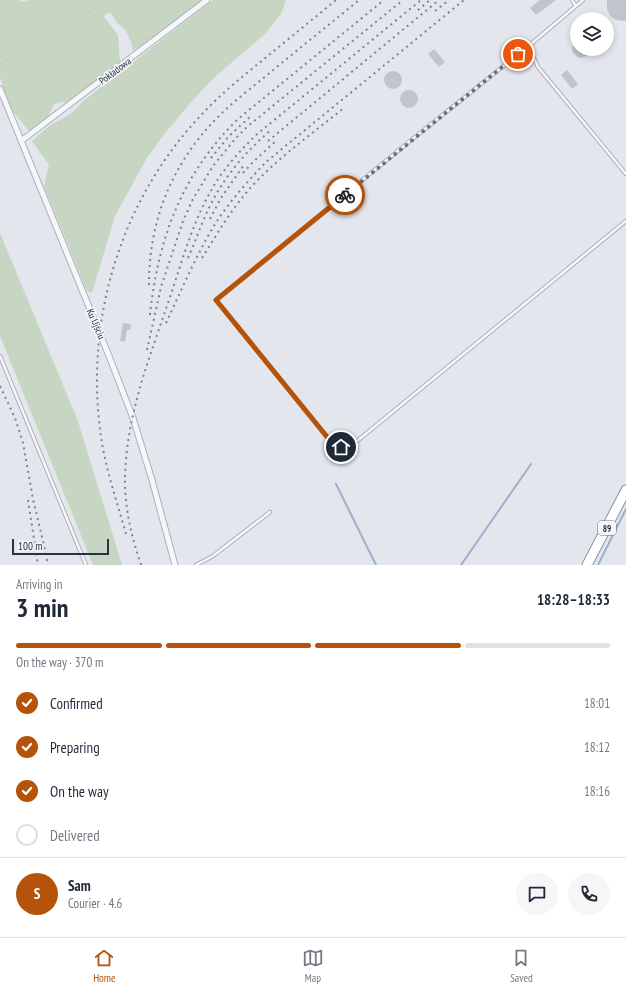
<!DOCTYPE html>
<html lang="en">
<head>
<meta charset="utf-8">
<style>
	body { margin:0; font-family:"PT Sans Narrow",sans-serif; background:#f6f6f7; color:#1f2937; height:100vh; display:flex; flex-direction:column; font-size:15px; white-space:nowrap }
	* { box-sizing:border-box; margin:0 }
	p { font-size:13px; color:#747a83 }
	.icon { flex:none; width:22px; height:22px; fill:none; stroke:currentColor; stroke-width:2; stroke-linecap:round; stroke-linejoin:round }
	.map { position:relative; height:565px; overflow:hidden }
	.drawer { display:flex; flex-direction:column; background:#fff; flex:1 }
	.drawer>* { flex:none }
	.buttons { position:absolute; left:570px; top:12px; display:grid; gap:8px }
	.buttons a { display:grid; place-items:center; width:44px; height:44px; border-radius:50%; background:#fff; box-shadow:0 2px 6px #0003; font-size:20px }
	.scale { position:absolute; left:12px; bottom:10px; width:97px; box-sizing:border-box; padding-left:4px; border:2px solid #293145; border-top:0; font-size:11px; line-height:14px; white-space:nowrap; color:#293145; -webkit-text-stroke:3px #f3f5f9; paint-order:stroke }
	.pin { position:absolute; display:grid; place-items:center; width:34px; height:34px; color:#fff; margin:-17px; border:2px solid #fff; border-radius:50%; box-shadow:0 1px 4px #0007 }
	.courier { position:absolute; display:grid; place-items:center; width:40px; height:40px; margin:-20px; border:3px solid #b45309; border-radius:50%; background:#fff; color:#222; box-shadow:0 1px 5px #0007 }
	.overview em { font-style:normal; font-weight:800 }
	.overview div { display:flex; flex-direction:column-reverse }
	.overview { display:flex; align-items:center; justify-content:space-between; height:68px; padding:0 16px }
	h1 { font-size:26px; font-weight:800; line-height:30px }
	.bar { display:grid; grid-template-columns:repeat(4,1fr); gap:6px 4px; align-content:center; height:48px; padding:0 16px }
	.bar i { height:5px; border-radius:3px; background:#e0e1e3 }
	.bar .on { background:#b45309 }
	.bar p { grid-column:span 4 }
	.line { display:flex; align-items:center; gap:10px; padding:0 16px; border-top:1px solid #e0e1e3 }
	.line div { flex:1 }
	.round { display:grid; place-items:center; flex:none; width:42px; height:42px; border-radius:21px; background:#f6f6f7 }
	ol { padding:0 16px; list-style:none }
	li { display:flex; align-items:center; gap:12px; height:44px }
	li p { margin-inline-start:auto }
	li .icon { padding:4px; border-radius:50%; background:#b45309; color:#fff; stroke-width:4 }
	li:last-child { color:#747a83 }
	li i { width:22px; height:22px; border:2px solid #e0e1e3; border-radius:50% }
	.tab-bar { display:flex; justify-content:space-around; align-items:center; height:56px; border-top:1px solid #e0e1e3; background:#fff; font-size:11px; color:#747a83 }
	.tab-bar a { display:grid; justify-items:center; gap:2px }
	.tab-bar .on { color:#b45309 }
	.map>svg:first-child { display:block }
	.green { fill:#c7d6c3 }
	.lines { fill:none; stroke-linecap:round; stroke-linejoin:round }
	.stream { stroke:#9cb0ce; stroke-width:2 }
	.building { fill:#bfc4cf }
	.lane-casing { stroke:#abb0ba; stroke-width:4.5 }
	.street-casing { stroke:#abb0ba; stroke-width:7 }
	.highway-casing { stroke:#8992a3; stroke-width:11 }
	.path { stroke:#c1c4cb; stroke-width:1; stroke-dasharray:3 3; stroke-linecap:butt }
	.lane { stroke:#f6f7fa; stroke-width:2.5 }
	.street { stroke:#f6f7fa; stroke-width:5 }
	.highway { stroke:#fff; stroke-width:9 }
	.rail { stroke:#7b8396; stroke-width:2; stroke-dasharray:2 4; stroke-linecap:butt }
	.done { stroke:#6a707f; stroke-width:4; stroke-dasharray:0 7.2 }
	.route { stroke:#b45309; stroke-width:5 }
	.labels { text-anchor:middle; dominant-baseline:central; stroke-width:3.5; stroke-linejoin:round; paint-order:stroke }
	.shield { fill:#f3f5f9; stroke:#666c7b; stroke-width:1 }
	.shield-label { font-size:9px; font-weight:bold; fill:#293145 }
	.street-label { font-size:10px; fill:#293145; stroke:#f3f5f9 }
</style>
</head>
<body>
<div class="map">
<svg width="626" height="565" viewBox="0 0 626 565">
	<rect width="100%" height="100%" fill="#e3e6ec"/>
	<path class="green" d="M0 0H19L21 2 29 0H201L151 39 133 51 131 42 125 29 117 23 112 14 106 13 104 17 118 35 120 62 68 103 61 102 54 104 48 117 30 132 9 107 0 77Z
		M213 0H286L281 14 265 34 216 76 191 102 162 137 147 158 115 216 92 293 87 291 44 186 49 165 32 141C38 136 44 129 51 125 63 118 74 114 82 102Z
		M0 233 78 421 122 565H93L0 336Z"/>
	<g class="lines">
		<path class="stream" d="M336 484 376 565
			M461 565 531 464
			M598 565 626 509"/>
	</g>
	<path class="building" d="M540 0H556L536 15 530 8Z
		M607 0H626V21L616 20 610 16 607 9Z
		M577 41V49H591L587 56 579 58 573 53 572 47Z
		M434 49 445 62 439 67 428 54Z
		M567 70 578 84 572 89 561 75Z
		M384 80a9 9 0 1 1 18 0a9 9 0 1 1-18 0Z
		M400 99a9 9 0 1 1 18 0a9 9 0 1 1-18 0Z
		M123 323 131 324 130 330H127L125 342 120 341Z"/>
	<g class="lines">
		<g class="lane-casing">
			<path id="lane" d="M572 0 576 6
				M583 0 531 44 532 54 538 67 626 174
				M531 44 410 141 216 300 332 443 341 447 351 446 626 221
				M0 356 86 565
				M196 565 213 556 270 512"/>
		</g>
		<g class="street-casing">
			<path id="street" d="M0 89 109 356 133 418 152 480 175 565
				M21 141 207 0"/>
		</g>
		<g class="highway-casing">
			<path id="highway" d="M587 565 626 490"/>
		</g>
		<path class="path" d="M0 64 46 43 107 0"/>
		<use href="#lane" class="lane"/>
		<use href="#street" class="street"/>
		<use href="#highway" class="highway"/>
		<path class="rail" d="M418 10 430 0
			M435 11 449 0
			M268 141 439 0
			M211 158 229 136 251 116
			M243 173 254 161 277 140
			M210 219 221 198 244 165
			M188 258C196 240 202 221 211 204 225 176 246 151 271 130
			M202 258C216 236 229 213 246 193 274 160 312 134 345 107
			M149 285C149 221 171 166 215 120 232 102 253 87 272 71 301 47 330 24 359 0
			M150 315C158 238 182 174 238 119L384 0
			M166 323C182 289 197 253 217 221 231 200 249 180 266 162L464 0
			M147 350 161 287 183 221 193 199 213 166 235 139 248 126 403 0
			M0 386 15 418 23 443 33 499 43 541 48 565
			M28 500 38 565
			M126 534C117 502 106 470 101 437 84 319 121 198 204 112 222 93 243 76 263 60 287 40 312 20 336 0
			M141 565C132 538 125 510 125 482 125 419 149 359 169 300 182 262 192 223 212 189 223 169 239 152 256 135L421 0"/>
	</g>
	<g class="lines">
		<path class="done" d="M345 195 518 54"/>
		<path class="route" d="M341 447 332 443 216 300 345 195"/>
	</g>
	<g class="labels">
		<rect class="shield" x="598" y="521" width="18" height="14" rx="3"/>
		<g class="shield-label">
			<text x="607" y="528">89</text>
		</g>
		<g class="street-label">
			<text transform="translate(115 71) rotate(-37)">Pokładowa</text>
			<text transform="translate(96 324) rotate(67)">Ku Ujściu</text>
		</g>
	</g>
</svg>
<div class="buttons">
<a><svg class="icon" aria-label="layers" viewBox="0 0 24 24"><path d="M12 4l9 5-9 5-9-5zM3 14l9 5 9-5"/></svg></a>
</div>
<div class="scale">100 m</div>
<div class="pin" style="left:518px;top:54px;background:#ea580c"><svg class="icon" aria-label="bag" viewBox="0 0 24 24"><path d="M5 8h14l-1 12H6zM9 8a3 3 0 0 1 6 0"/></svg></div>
<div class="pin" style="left:341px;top:447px;background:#1f2937"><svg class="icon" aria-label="home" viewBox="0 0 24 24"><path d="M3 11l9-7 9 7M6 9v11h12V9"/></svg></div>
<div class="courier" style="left:345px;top:195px"><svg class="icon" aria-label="bike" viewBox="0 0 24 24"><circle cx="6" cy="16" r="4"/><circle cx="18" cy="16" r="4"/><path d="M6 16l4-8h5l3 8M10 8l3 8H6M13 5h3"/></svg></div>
</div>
<section class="drawer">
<div class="overview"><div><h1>3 min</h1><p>Arriving in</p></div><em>18:28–18:33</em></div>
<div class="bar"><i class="on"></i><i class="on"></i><i class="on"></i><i></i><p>On the way · 370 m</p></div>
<ol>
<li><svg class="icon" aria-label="check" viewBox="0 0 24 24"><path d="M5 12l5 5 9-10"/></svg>Confirmed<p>18:01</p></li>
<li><svg class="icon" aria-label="check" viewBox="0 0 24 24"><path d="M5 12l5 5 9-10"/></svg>Preparing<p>18:12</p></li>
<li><svg class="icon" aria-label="check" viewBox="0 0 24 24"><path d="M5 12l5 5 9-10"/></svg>On the way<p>18:16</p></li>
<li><i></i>Delivered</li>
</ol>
<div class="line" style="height:72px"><b class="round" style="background:#b45309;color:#fff">S</b><div><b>Sam</b><p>Courier · 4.6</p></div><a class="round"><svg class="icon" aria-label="chat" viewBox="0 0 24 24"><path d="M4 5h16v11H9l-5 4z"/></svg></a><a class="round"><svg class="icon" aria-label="phone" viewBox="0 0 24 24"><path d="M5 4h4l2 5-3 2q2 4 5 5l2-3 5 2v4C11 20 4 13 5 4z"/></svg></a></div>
</section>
<nav class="tab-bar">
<a class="on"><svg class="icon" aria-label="home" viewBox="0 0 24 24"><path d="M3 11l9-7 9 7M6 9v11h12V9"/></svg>Home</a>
<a><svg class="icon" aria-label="map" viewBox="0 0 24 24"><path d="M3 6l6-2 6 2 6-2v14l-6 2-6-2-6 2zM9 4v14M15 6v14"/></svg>Map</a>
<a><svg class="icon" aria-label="saved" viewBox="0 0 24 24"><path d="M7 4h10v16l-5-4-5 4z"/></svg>Saved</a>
</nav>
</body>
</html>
